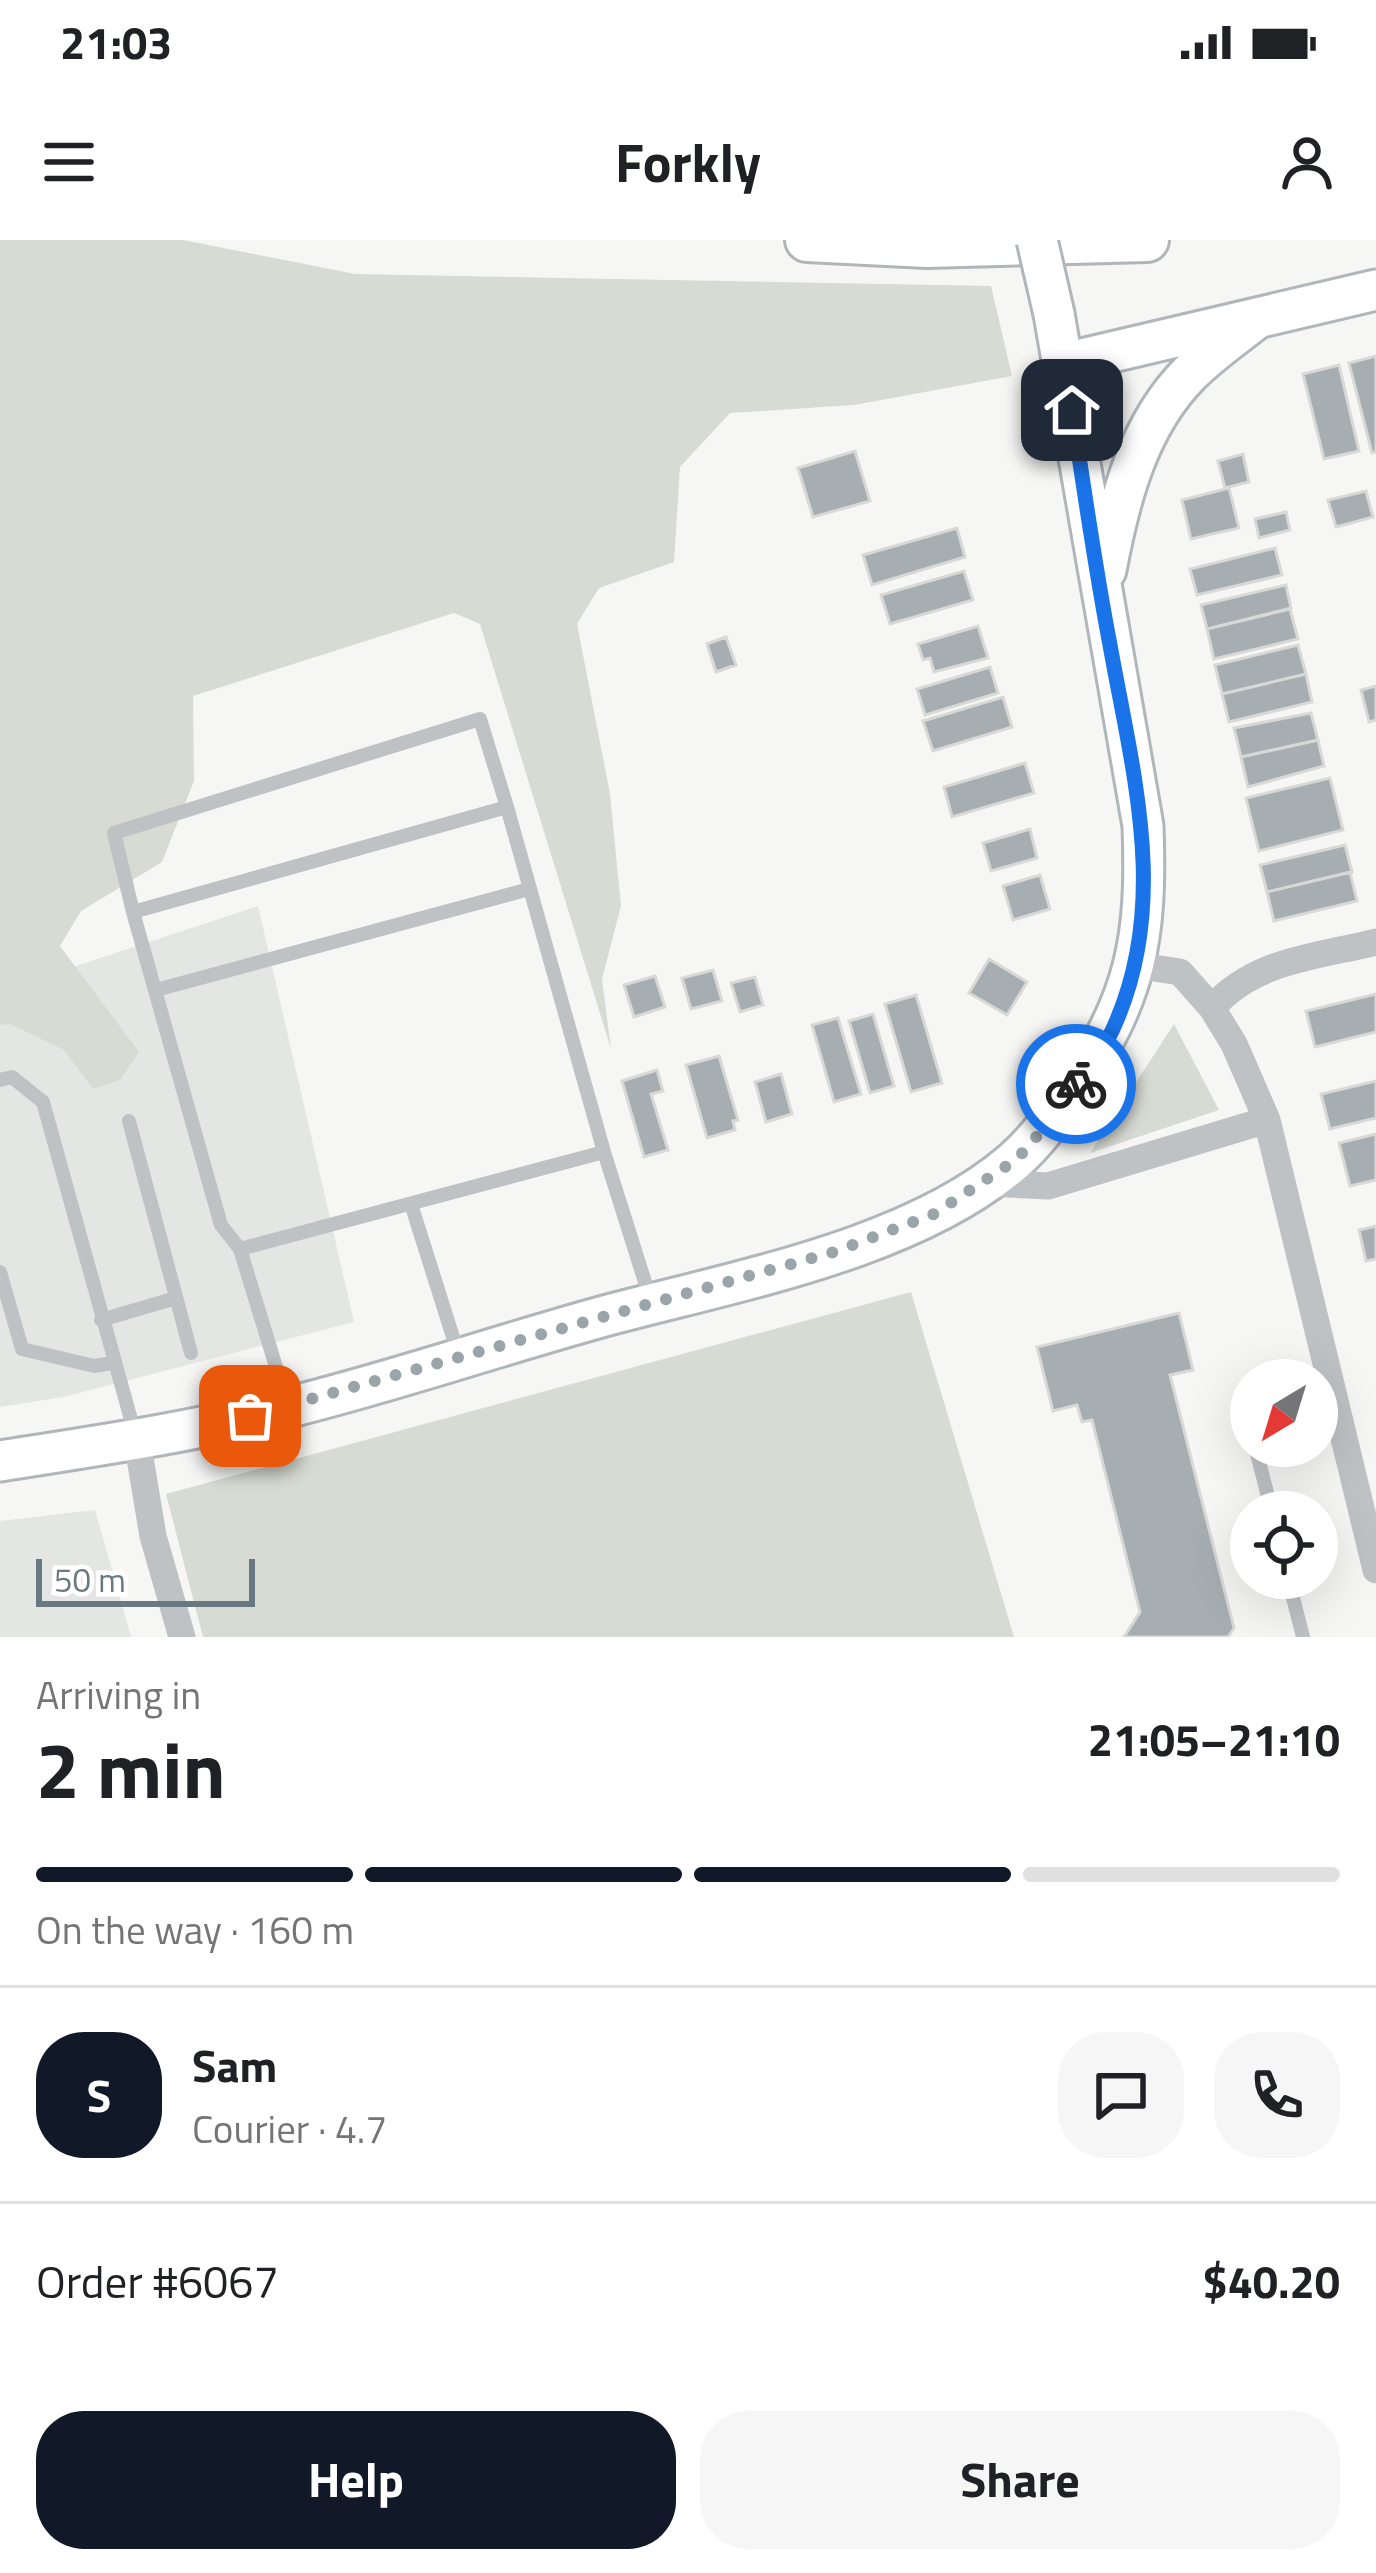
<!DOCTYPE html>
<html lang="en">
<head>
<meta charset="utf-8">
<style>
	body { margin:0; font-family:"Titillium Web",sans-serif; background:#f6f6f6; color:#202124; height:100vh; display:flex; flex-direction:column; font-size:45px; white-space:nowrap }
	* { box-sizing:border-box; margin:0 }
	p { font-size:39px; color:#757577 }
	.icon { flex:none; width:66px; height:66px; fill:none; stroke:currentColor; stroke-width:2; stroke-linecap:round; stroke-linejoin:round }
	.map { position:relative; height:1397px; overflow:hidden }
	.drawer { display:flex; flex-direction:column; background:#fff; flex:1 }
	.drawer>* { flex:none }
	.needle { width:78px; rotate:218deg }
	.buttons { position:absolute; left:1230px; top:1119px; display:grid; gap:24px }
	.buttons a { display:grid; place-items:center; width:108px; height:108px; border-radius:50%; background:#fff; box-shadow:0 12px 48px #0002; font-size:60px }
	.scale { position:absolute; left:36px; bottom:30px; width:219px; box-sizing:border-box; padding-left:12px; border:6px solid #697982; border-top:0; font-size:33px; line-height:42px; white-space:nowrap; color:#697982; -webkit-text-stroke:9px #fff; paint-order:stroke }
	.pin { position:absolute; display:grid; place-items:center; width:102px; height:102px; color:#fff; margin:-51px; border-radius:24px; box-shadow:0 6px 18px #0006 }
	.courier { position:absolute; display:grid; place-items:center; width:120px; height:120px; margin:-60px; border:9px solid #1a73e8; border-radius:50%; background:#fff; color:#222; box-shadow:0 3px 15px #0007 }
	.summary em { font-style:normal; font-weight:700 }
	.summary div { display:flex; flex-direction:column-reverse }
	.summary { display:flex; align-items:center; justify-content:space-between; height:204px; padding:0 36px }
	h1 { font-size:78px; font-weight:700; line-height:90px }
	.bar { display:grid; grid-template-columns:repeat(4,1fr); gap:18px 12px; align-content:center; height:144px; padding:0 36px }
	.bar i { height:15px; border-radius:9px; background:#e0e0e0 }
	.bar .selected { background:#111827 }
	.bar p { grid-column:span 4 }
	.line { display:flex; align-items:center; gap:30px; padding:0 36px; border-top:3px solid #e0e0e0 }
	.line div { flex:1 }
	.round { display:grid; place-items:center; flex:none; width:126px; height:126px; border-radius:48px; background:#f6f6f6 }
	.action { display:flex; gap:24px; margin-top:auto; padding:24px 36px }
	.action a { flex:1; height:138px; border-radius:48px; background:#111827; color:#fff; font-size:48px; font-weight:700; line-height:138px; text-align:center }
	.action a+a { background:#f6f6f6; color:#202124 }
	.status { display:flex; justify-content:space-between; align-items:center; height:84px; padding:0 60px; background:#fff; direction:ltr }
	.status svg { height:33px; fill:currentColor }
	header { display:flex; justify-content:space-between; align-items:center; height:156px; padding:0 36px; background:#fff; font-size:54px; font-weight:700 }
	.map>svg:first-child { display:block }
	.built { fill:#e4e6e4 }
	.green { fill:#d7dbd3 }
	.building { fill:#a6aeb2; stroke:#d8d8d6; stroke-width:3 }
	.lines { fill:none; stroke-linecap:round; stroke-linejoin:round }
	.secondary-casing { stroke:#b1b6ba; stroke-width:45 }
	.primary-casing { stroke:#b0b5b8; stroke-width:48 }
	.lane { stroke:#bec2c5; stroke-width:14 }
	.street { stroke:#bec2c5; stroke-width:27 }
	.secondary { stroke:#fff; stroke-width:39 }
	.primary { stroke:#fff; stroke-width:42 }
	.secondary-bridge-casing { stroke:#b1b6ba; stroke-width:45; stroke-linecap:butt }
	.secondary-bridge { stroke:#fff; stroke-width:39 }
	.done { stroke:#9aa5aa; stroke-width:12; stroke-dasharray:0 21.6 }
	.route { stroke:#1a73e8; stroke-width:15 }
</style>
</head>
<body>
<div class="status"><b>21:03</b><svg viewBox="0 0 49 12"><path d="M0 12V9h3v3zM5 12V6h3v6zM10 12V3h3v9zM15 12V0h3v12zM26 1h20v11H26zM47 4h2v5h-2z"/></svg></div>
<header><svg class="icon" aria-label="menu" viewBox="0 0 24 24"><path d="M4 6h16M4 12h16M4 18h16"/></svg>Forkly<svg class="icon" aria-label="person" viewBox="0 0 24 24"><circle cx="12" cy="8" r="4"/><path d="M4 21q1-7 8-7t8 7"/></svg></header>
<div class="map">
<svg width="1376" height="1397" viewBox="0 0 1376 1397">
	<rect width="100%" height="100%" fill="#f6f6f4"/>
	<path class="built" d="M258 666 354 1082 63 1157 0 1167V751Z
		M95 1270 131 1397H0V1281Z"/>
	<path class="green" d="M0 0H183L355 34 991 46 1012 136 854 165 730 173 680 227 674 322 599 348 577 384 610 554 621 666 602 739 611 809 480 384 454 373 193 456 194 541 162 622 81 671 60 706 139 812 120 840 93 849 64 810 10 784 0 785Z
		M1174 784 1219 870 1090 913Z
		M911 1052 1014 1397H203L166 1254Z"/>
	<path class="building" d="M1376 116V212L1372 213 1349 123Z
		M1339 125 1359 211 1324 219 1303 134Z
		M855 211 870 261 813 277 798 228Z
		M1243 214 1249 242 1225 248 1218 221Z
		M1229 248 1239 288 1191 299 1182 260Z
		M1366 251 1373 277 1336 287 1328 260Z
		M1286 272 1290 290 1259 298 1255 279Z
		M957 288 965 317 872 345 863 315Z
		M1275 308 1282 335 1197 355 1190 329Z
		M964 331 973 360 890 384 881 355Z
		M1286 345 1291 368 1207 389 1201 365Z
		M1290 369 1298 399 1214 419 1207 389Z
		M978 386 988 418 934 432 930 418 923 420 918 404Z
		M726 397 736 425 716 432 707 404Z
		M1298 405 1306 434 1222 454 1215 425Z
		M990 427 998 453 925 475 917 449Z
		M1306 434 1312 462 1229 482 1222 454Z
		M1376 446V480L1369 482 1361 450Z
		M1003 457 1012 487 933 511 923 481Z
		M1311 473 1318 500 1241 517 1234 488Z
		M1318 500 1324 526 1248 547 1241 517Z
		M1025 523 1034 553 952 577 944 547Z
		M1330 538 1343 590 1259 611 1246 558Z
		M1030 589 1037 618 991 631 983 603Z
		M1345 605 1352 632 1267 652 1260 625Z
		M1350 632 1357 661 1274 681 1267 652Z
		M1040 635 1050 669 1013 680 1003 646Z
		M989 719 1027 742 1007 775 969 753Z
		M713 730 722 761 691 769 682 738Z
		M655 736 665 767 634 777 624 745Z
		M755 737 763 765 740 772 731 743Z
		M1376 754V792L1315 807 1306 771Z
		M916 755 942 843 911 852 885 764Z
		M873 774 894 846 870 853 849 781Z
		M838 778 861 854 834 862 812 785Z
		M719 816 738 880 733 881 735 890 707 898 686 825Z
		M657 830 663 851 651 854 668 910 644 917 622 841Z
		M781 834 792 874 766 882 755 842Z
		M1376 841V878L1330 889 1321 854Z
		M1376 894V940L1350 946 1339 903Z
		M1376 986V1019L1366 1021 1359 990Z
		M1179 1073 1193 1130 1170 1135 1234 1388 1228 1397H1124L1140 1372 1092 1180 1082 1182 1077 1165 1053 1171 1037 1107Z"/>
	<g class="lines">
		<g class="secondary-casing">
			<path id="secondary" d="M1065 123 1376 50
				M1106 330C1119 260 1138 185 1190 133 1209 114 1233 97 1255 80
				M0 1221C96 1206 192 1192 286 1168 392 1142 496 1106 601 1077 730 1042 912 1010 1014 921 1037 901 1055 875 1072 851 1137 757 1147 698 1143 586L1054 74"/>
		</g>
		<g class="primary-casing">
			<path id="primary" d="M807 0 927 6 1147 0"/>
		</g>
		<path class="lane" d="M133 672 114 593 480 479 507 567
			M156 750 529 649
			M0 840 12 837 43 862 135 1194
			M129 881 191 1113
			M604 912 651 1061
			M411 964 458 1113
			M240 1009 221 985 133 672 507 567 604 912 240 1009 287 1163
			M0 1032 22 1109 94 1126 112 1123
			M101 1080 176 1058
			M1244 1162 1251 1188
			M1255 1206 1272 1272
			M1288 1338 1303 1397"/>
		<path class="street" d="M1135 725 1180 732 1212 768 1234 804 1267 880 1376 1330
			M1212 768C1254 720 1315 717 1376 702
			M986 943 1048 946 1267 880
			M137 1200 153 1296 182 1397"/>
		<use href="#secondary" class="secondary"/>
		<use href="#primary" class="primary"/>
		<g class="secondary-bridge-casing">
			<path id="secondary-bridge" d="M1037 0 1054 74"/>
		</g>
		<use href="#secondary-bridge" class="secondary-bridge"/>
	</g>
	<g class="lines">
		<path class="done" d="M250 1176 834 1012 934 974 1017 919 1050 881 1076 844"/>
		<path class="route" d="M1072 170C1084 249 1095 327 1110 405 1133 534 1171 665 1112 791 1103 809 1088 827 1076 844"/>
	</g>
</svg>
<div class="buttons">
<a><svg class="needle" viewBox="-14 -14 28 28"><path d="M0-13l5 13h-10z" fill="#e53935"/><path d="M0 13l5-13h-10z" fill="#757577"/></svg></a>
<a><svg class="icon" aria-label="locate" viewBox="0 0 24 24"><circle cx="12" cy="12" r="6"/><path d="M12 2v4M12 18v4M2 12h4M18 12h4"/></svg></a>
</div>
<div class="scale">50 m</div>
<div class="pin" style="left:250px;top:1176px;background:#ea580c"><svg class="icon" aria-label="bag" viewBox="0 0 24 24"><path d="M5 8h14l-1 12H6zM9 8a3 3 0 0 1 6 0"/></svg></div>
<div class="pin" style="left:1072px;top:170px;background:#1f2937"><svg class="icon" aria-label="home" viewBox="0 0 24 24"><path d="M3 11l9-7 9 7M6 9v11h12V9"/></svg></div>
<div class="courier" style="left:1076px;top:844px"><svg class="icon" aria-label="bike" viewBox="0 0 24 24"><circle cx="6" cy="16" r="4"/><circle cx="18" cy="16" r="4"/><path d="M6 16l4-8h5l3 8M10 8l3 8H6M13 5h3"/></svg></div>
</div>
<section class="drawer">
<div class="summary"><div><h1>2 min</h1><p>Arriving in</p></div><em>21:05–21:10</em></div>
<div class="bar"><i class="selected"></i><i class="selected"></i><i class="selected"></i><i></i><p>On the way · 160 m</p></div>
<div class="line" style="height:216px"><b class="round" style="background:#111827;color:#fff">S</b><div><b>Sam</b><p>Courier · 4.7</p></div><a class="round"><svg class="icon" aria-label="chat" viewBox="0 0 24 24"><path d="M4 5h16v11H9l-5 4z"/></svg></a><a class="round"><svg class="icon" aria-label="phone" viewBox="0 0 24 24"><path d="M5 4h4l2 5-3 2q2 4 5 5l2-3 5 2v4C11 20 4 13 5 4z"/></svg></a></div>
<div class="line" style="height:156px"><div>Order #6067</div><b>$40.20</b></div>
<div class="action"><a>Help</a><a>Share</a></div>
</section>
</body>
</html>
